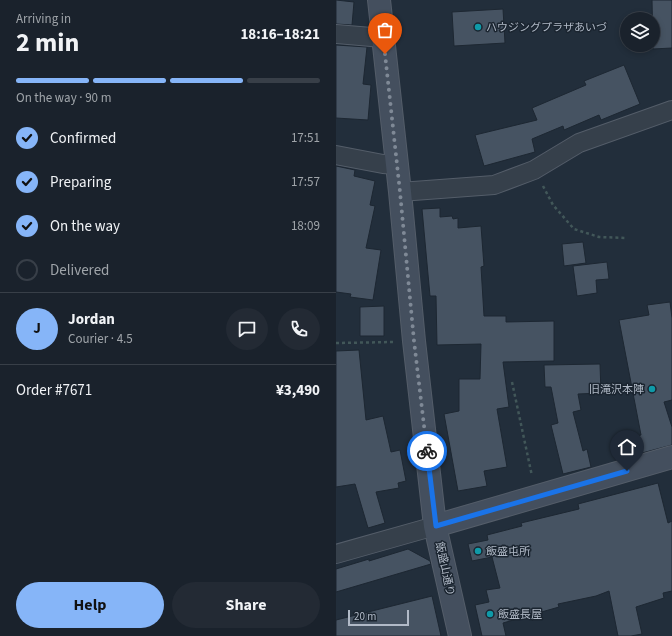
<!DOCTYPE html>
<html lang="en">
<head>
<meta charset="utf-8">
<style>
	body { margin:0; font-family:"Source Sans 3","Noto Sans JP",sans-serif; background:#232a34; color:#f1f3f6; height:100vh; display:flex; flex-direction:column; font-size:15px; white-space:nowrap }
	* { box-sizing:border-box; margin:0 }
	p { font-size:13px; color:#9fa4a9 }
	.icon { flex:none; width:22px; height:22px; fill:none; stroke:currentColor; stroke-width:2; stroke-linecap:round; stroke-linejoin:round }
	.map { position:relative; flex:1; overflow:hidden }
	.drawer { display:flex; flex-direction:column; background:#1a222c; width:336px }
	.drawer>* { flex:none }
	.buttons { position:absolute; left:284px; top:12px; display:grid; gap:8px }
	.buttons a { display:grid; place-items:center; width:40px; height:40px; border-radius:50%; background:#1a222c; box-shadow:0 2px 6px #0003,0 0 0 1px #383f48; font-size:20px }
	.scale { position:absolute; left:12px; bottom:10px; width:61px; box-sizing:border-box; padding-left:4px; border:2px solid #b1bac7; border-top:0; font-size:11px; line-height:14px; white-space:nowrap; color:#b1bac7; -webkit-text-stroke:3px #1b2530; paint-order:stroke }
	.pin { position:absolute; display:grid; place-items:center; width:34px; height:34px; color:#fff; margin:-41px -17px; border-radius:50% 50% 50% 0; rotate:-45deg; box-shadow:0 0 4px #0007 }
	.pin .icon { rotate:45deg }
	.courier { position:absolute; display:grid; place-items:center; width:40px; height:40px; margin:-20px; border:3px solid #1a73e8; border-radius:50%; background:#fff; color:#222; box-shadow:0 1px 5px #0007 }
	.headline em { font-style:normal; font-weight:700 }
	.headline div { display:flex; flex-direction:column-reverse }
	.headline { display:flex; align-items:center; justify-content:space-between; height:68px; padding:0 16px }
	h1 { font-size:26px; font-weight:700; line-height:30px }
	.bar { display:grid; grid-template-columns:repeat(4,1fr); gap:6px 4px; align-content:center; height:48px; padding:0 16px }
	.bar i { height:5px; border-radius:3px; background:#383f48 }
	.bar .current { background:#86b5f8 }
	.bar p { grid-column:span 4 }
	.line { display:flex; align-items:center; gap:10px; padding:0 16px; border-top:1px solid #383f48 }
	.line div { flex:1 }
	.round { display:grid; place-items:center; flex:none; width:42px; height:42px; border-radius:21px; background:#232a34 }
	ol { padding:0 16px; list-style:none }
	li { display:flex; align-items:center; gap:12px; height:44px }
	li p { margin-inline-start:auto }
	li .icon { padding:4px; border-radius:50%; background:#86b5f8; color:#111; stroke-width:4 }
	li:last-child { color:#9fa4a9 }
	li i { width:22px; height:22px; border:2px solid #383f48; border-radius:50% }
	.cta { display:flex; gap:8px; margin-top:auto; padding:8px 16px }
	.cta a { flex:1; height:46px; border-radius:24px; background:#86b5f8; color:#111; font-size:16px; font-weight:700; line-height:46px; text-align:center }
	.cta a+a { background:#232a34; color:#f1f3f6 }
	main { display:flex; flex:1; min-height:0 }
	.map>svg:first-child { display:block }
	.building { fill:#465362; stroke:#1d2732 }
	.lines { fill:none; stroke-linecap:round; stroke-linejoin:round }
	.street-casing { stroke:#545d69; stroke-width:20 }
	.secondary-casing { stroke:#545d69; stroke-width:24 }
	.path { stroke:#425759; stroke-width:2.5; stroke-dasharray:3 3; stroke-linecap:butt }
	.street { stroke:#36404b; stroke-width:18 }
	.secondary { stroke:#444f5e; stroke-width:22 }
	.done { stroke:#7f8996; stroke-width:4; stroke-dasharray:0 7.2 }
	.route { stroke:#1a73e8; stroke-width:5 }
	.culture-dot { fill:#0f9aa8; stroke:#1b2530; stroke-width:1.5 }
	.labels { text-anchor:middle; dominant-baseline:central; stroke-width:3; stroke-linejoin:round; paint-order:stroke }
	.poi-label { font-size:11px; fill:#b1bac7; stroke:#1b2530; text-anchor:start }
	.street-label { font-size:11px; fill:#b1bac7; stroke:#1b2530 }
</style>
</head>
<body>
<main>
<section class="drawer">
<div class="headline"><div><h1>2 min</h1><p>Arriving in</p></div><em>18:16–18:21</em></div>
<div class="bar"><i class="current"></i><i class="current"></i><i class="current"></i><i></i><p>On the way · 90 m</p></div>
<ol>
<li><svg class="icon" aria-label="check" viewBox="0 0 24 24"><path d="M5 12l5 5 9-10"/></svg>Confirmed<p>17:51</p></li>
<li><svg class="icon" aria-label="check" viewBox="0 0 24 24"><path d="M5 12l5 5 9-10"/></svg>Preparing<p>17:57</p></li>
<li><svg class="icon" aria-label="check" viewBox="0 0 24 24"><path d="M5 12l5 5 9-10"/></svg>On the way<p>18:09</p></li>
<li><i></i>Delivered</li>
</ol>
<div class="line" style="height:72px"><b class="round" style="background:#86b5f8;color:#111">J</b><div><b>Jordan</b><p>Courier · 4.5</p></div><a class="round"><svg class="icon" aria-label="chat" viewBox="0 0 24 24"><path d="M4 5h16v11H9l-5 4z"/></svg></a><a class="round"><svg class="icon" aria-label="phone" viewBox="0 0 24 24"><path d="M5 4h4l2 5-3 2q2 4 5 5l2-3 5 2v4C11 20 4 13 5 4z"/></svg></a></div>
<div class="line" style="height:52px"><div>Order #7671</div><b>¥3,490</b></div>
<div class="cta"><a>Help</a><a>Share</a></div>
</section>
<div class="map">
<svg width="336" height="636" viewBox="0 0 336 636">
	<rect width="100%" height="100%" fill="#222e3b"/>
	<path class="building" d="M0 0 18 2 16 25 0 24Z
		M316 0H336V48L317 49Z
		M167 9 169 43 118 46 116 12Z
		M0 45 31 47 27 84 35 85 32 120 0 118Z
		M288 65 304 104 265 120 263 115 228 130 227 126 196 139 199 152 148 166 139 135 201 120 196 108 250 85 248 81Z
		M0 166 19 170 18 176 39 181 34 205 39 206 30 248 45 250 37 300 14 297 15 294 0 292Z
		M104 208V217L116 216 117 219 122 218V228L145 226 148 266 145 267 148 316H170V322L218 321V361L167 362 173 407 161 409 171 467 148 471 151 486 122 491 108 414 123 411V379H144L145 344 101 345 100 296H94L86 209Z
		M247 242 250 263 228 266 226 244Z
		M271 262 273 279 260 280 261 293 241 296 237 266Z
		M334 302 336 318V400L328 402 336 427V445L306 453 301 436 305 435 283 320 313 315 311 305Z
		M48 306V336H24V307Z
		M23 350 30 420 47 416 55 452 64 450 70 481 62 483 63 488 40 492 49 523 32 528 19 484 0 487V351Z
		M264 364 265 393 242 394 245 410 237 412 247 451 251 449 255 467 227 474 215 425 222 423 215 387H209L208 365Z
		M322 483 332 523 336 521V591L327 593 328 598 300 607 306 634 295 636H282L273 591 260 596 222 604 223 607 167 623 170 636H146L139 605 153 602 150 590 164 588 156 557 136 561 132 544 152 540 151 535 186 526 185 523 243 509 242 504Z
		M72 549 94 561 95 564 0 592V569L33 559V561Z
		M96 596 105 636H0V620Z"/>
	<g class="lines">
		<g class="street-casing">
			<path id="street" d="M0 34 47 38
				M0 155 47 164 61 165
				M64 192 158 185 198 170 243 143 336 110
				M0 554 99 526"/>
		</g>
		<g class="secondary-casing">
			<path id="secondary" d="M43 0 64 192 78 341 99 526 124 636
				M99 526 336 457"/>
		</g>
		<path class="path" d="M207 186 217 205 238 229 263 237 291 238
			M0 343 58 342
			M176 382 196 476"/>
		<use href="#street" class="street"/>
		<use href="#secondary" class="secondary"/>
	</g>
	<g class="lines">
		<path class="done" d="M49 54 64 192 78 341 91 451"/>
		<path class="route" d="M91 451 100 526 291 471"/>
	</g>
	<g class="culture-dot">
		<circle cx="142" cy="27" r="4"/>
		<circle cx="316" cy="389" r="4"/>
		<circle cx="142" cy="551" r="4"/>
		<circle cx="154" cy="614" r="4"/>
	</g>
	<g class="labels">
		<g class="poi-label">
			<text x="150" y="27">ハウジングプラザあいづ</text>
			<text x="308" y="389" text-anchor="end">旧滝沢本陣</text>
			<text x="150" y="551">飯盛屯所</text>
			<text x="162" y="614">飯盛長屋</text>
		</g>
		<g class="street-label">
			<text transform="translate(109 569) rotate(78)">飯盛山通り</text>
		</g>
	</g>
</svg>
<div class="buttons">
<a><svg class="icon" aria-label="layers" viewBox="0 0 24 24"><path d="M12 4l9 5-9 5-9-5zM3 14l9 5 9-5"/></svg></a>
</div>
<div class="scale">20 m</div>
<div class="pin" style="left:49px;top:54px;background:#ea580c"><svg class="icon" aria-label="bag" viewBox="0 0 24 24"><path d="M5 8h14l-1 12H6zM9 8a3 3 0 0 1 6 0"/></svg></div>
<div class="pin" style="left:291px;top:471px;background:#1f2937"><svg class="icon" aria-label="home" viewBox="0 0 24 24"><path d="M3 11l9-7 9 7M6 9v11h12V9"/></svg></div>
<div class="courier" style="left:91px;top:451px"><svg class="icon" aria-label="bike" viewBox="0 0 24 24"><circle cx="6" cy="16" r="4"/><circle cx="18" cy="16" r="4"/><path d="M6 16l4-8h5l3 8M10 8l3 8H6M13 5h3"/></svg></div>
</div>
</main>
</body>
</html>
